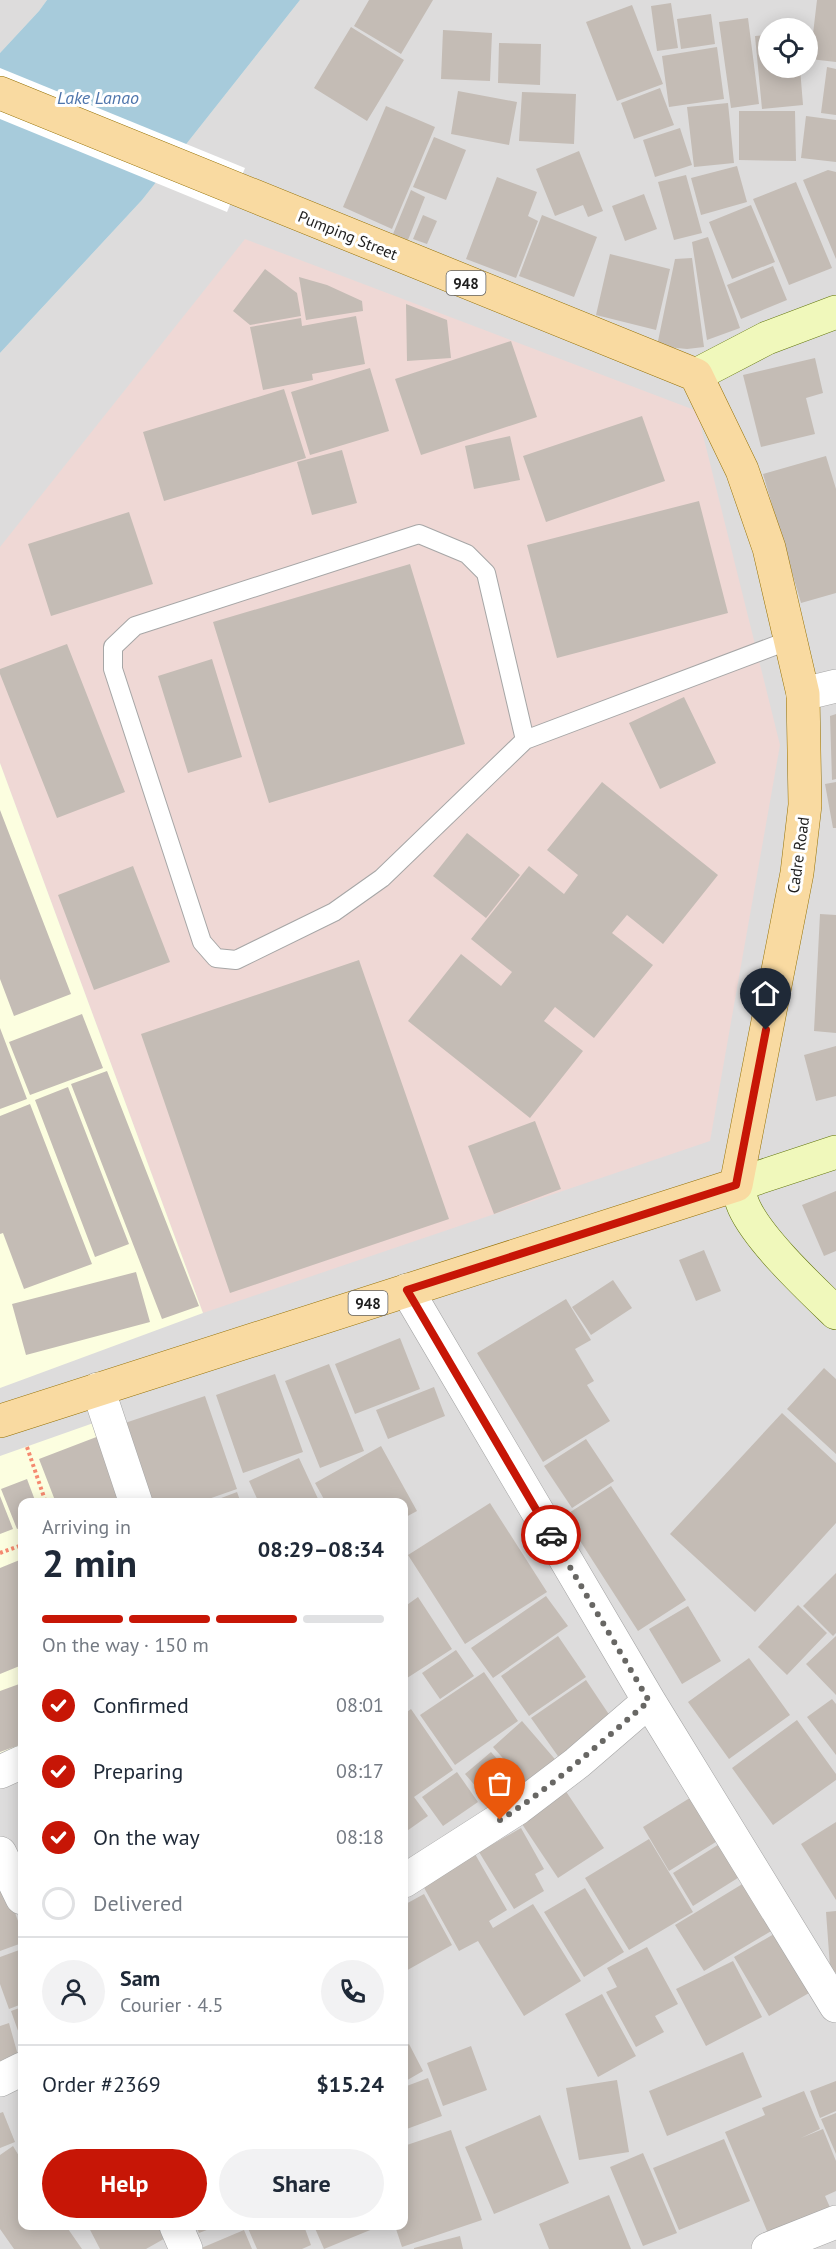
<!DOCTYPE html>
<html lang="en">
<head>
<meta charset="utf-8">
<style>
	body { margin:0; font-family:"PT Sans",sans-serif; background:#f2f2f3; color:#1f2937; height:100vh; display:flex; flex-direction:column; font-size:22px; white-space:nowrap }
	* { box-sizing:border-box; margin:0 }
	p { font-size:20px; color:#747a83 }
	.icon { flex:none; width:33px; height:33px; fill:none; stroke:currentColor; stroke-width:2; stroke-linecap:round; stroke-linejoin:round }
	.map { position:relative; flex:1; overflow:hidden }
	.panel { position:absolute; left:18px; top:1498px; width:390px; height:732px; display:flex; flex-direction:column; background:#fff; border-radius:12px; box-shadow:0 3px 15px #0003 }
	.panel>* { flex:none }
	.tools { position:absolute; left:758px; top:18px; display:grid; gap:12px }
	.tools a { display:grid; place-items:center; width:60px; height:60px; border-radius:50%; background:#fff; box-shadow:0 3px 15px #0003; font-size:30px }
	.pin { position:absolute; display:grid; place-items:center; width:51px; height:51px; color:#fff; margin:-62px -26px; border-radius:50% 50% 50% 0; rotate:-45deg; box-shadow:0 0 6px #0007 }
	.pin .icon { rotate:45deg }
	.courier { position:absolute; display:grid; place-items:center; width:60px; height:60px; margin:-30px; border:4px solid #c71606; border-radius:50%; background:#fff; color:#222; box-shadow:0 2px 8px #0007 }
	.summary em { font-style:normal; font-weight:700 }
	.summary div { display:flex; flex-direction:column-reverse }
	.summary { display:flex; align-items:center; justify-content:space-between; height:102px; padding:0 24px }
	h1 { font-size:39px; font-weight:700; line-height:45px }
	.bar { display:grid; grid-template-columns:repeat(4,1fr); gap:9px 6px; align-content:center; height:72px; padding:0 24px }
	.bar i { height:8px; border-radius:4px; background:#e0e1e3 }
	.bar .active { background:#c71606 }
	.bar p { grid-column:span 4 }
	.line { display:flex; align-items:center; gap:15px; padding:0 24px; border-top:2px solid #e0e1e3 }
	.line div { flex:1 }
	.round { display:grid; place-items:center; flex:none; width:63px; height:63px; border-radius:32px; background:#f2f2f3 }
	ol { padding:0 24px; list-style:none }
	li { display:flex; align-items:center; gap:18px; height:66px }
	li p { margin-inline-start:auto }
	li .icon { padding:6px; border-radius:50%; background:#c71606; color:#fff; stroke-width:4 }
	li:last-child { color:#747a83 }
	li i { width:33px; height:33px; border:3px solid #e0e1e3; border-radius:50% }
	.primary-button { display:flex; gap:12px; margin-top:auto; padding:12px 24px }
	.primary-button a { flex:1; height:69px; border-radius:36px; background:#c71606; color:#fff; font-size:24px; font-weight:700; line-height:69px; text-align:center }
	.primary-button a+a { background:#f2f2f3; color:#1f2937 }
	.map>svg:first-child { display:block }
	.residential { fill:#dddcdc; fill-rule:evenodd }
	.commercial { fill:#efd8d5 }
	.education { fill:#fcfee0 }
	.water { fill:#a7cbdb }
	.pier { fill:#fff }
	.building { fill:#c4bcb5 }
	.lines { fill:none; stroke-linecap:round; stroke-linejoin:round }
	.lane-casing { stroke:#a6a6a6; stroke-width:20 }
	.street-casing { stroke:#a6a6a6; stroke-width:34 }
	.secondary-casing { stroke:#5f7308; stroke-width:34 }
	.primary-casing { stroke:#957105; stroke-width:34 }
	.path { stroke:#f58970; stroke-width:4; stroke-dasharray:3 3; stroke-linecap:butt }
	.lane { stroke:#fff; stroke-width:18 }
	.street { stroke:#fff; stroke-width:33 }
	.secondary { stroke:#f0f8bb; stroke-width:33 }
	.primary { stroke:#f9daa1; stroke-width:33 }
	.done { stroke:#686764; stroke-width:6; stroke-dasharray:0 10.8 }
	.route { stroke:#c71606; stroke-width:8 }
	.labels { text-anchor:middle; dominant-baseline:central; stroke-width:6; stroke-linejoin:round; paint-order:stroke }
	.shield { fill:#fff; stroke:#626262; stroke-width:1.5 }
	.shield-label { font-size:15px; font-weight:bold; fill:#1f1f1f }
	.street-label { font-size:16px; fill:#1f1f1f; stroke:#fff }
	.water-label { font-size:18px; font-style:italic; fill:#4e75ac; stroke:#fff }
</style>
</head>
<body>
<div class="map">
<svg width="836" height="2249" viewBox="0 0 836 2249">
	<rect width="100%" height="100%" fill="#efede5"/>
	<path class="residential" d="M0 0H47L39 11 0 53Z
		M300 0H836V2249H0V353L142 200ZM768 28H807V68H768ZM22 1503H404V2226H22Z"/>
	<path class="commercial" d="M245 239 697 411 780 745 710 1141 203 1313 0 763V547Z"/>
	<path class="education" d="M0 763 203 1313 0 1388Z
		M102 1420 129 1503H22V1748L0 1756V1456Z"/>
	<path class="water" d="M47 0H300L142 200 0 353V53L39 11Z"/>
	<path class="pier" d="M0 68 245 168 227 212 0 119Z"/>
	<path class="building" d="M369 0H433L401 54 354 26Z
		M817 0H836V62L810 59Z
		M671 3 678 48 657 51 651 6Z
		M632 5 663 84 617 101 586 22Z
		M711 14 715 44 681 49 677 19Z
		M748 18 759 104 731 108 719 22Z
		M351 27 404 60 367 121 314 88Z
		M443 30 492 33 490 81 441 79Z
		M768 35V68H800L803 105 762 109 755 36Z
		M499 43 541 44 540 85 498 83Z
		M717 47 724 99 669 107 662 56Z
		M827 67 836 69V115L821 113Z
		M660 88 674 125 634 139 621 103Z
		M458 91 517 102 509 145 451 134Z
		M522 92 576 94 574 144 519 141Z
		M728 103 734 163 694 167 687 107Z
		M386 106 435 127 392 229 343 207Z
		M739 111H795L796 161 739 160Z
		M806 116 836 120V162L801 158Z
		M680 128 692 165 655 177 643 140Z
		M434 137 466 150 446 200 413 187Z
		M579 151 603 211 588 217 583 205 555 216 536 169Z
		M737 166 747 202 701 215 691 178Z
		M828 170 836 172V259L803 180Z
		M686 175 702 233 674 240 658 182Z
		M497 177 537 192 528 216 538 221 516 278 466 259Z
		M796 182 832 268 789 285 753 199Z
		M411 190 425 197 408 240 393 234Z
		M644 194 657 229 625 241 612 206Z
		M751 205 775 262 732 279 709 222Z
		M423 215 437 221 427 244 413 239Z
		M542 215 597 237 574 297 519 276Z
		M708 237 740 328 707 340 692 242Z
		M610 254 670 269 656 330 596 315Z
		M692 258 704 347 687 349 657 346 675 259Z
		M773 266 787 300 741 319 727 285Z
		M265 269 297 293 301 316 250 325 233 311Z
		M299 277 327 285 362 301 363 311 306 320Z
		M406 304 447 320 451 358 407 361Z
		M356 316 365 364 312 374 313 380 263 390 250 327 301 318 302 326Z
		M511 341 537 417 421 455 395 379Z
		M815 358 823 393 806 398 815 434 761 447 743 375Z
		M370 368 389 431 310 455 291 392Z
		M284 389 306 458 164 501 143 432Z
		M642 416 665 481 546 522 523 456Z
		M510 436 520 480 474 489 465 446Z
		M342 450 357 503 312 515 297 462Z
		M826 456 836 489V593L801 603 763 474Z
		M699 501 728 613 557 658 527 545Z
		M129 512 153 584 51 616 28 544Z
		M410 564 465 744 269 803 213 622Z
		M67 644 125 792 57 818 0 674V669Z
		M212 659 242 757 188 773 158 676Z
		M684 697 716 763 660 789 629 723Z
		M836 714V779L832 780 830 716Z
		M602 782 718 875 663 944 627 915 612 933 653 965 594 1038 555 1007 544 1021 583 1051 530 1118 408 1021 461 954 501 986 512 972 471 939 529 866 564 894 578 875 547 850Z
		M836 782V828H833L825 784Z
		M0 810 71 994 14 1016 0 979Z
		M467 833 520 875 486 918 433 876Z
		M133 866 170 962 94 990 58 895Z
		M820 914 836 915V1033L814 1031Z
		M359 960 449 1219 230 1293 141 1034Z
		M82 1014 103 1068 30 1095 9 1042Z
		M0 1028 27 1099 0 1109Z
		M836 1046V1096L816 1101 804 1055Z
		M107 1071 199 1306 162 1319 71 1084Z
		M68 1087 129 1244 95 1257 35 1100Z
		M30 1104 92 1264 24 1289 3 1233 0 1234V1116Z
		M535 1121 561 1189 494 1214 468 1146Z
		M836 1191V1251L824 1256 802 1205Z
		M704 1250 721 1291 696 1301 679 1260Z
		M136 1272 150 1322 26 1355 12 1304Z
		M613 1280 632 1308 591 1335 572 1307Z
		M566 1299 591 1340 575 1349 594 1381 587 1385 610 1421 543 1462 477 1353Z
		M400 1338 420 1389 355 1414 335 1364Z
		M329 1364 364 1451 320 1468 285 1381Z
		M824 1368 836 1379V1454L787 1409Z
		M275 1374 303 1452 243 1473 216 1395Z
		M434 1387 445 1416 388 1439 376 1410Z
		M205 1396 237 1489 197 1503H149L122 1424Z
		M782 1413 836 1463V1523L755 1612 670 1534Z
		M99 1436 123 1496 106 1503H56L39 1459Z
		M586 1439 614 1481 572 1508 544 1466Z
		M381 1446 417 1511 404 1518V1503H326L315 1483Z
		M299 1458 320 1503H259L249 1481Z
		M27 1479 36 1503H22V1527L17 1529 1 1489Z
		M611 1486 686 1600 638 1631 564 1516Z
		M237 1492 241 1503H208Z
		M0 1496 13 1529 0 1534Z
		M490 1503 547 1592 465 1644 408 1555Z
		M22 1559V1665L0 1674V1568Z
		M836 1573V1633L833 1636 803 1606Z
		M546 1596 568 1626 493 1678 471 1648Z
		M418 1597 452 1649 404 1680V1607Z
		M798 1605 827 1633 787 1675 758 1647Z
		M688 1606 721 1661 682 1684 649 1629Z
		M558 1636 586 1677 529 1716 501 1676Z
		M836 1636V1695L806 1664Z
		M456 1650 474 1676 440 1699 422 1673Z
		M749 1658 790 1715 729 1759 688 1702Z
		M484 1672 518 1721 455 1765 420 1715Z
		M586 1680 614 1722 560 1759 531 1718Z
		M22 1683V1744L0 1752V1691Z
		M832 1699 836 1704V1755L807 1717Z
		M411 1709 453 1770 414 1797 428 1816 404 1833V1714Z
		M797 1720 836 1774V1780L773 1825 732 1768Z
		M522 1721 560 1765 531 1790 493 1747Z
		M491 1752 527 1793 501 1816 465 1774Z
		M457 1772 478 1802 443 1826 422 1797Z
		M565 1790 604 1848 558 1878 520 1821Z
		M693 1796 719 1840 669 1871 643 1827Z
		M836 1822V1900L801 1844Z
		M521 1828 544 1869 535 1874 544 1891 514 1909 479 1852Z
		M649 1839 693 1912 629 1950 585 1878Z
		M721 1843 741 1876 693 1906 673 1873Z
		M475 1854 507 1910 489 1921 493 1928 533 1904 581 1981 524 2016 478 1941 459 1951 422 1884Z
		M744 1883 773 1930 704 1971 675 1925Z
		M5 1885 22 1932V1943L0 1951V1886Z
		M585 1888 624 1952 584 1977 544 1912Z
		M424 1894 452 1945 404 1972V1905Z
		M836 1911V1973L830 1967 826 1912Z
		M774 1934 809 1993 769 2016 734 1957Z
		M647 1947 678 2004 655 2016 664 2032 636 2047 606 1992 617 1987 607 1968Z
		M22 1949V2004L9 2009 0 1984V1957Z
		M733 1961 762 2017 706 2046 676 1989Z
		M602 1994 636 2056 598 2077 565 2014Z
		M22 2007V2042L11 2011Z
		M9 2023 21 2066 0 2075V2026Z
		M409 2044 423 2071 404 2082V2047Z
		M471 2046 487 2090 443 2106 427 2063Z
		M743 2052 762 2097 667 2136 649 2091Z
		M428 2078 442 2116 404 2130V2087Z
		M617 2080 629 2152 579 2160 566 2088Z
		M836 2081V2111L820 2118 810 2091Z
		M804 2091 820 2129 801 2138 823 2129 836 2161V2191L825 2196 832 2212 770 2238 725 2132 765 2115 762 2108Z
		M3 2112 15 2142 0 2148V2113Z
		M836 2113V2154L821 2119Z
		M540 2115 569 2183 494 2214 465 2147Z
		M451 2130 482 2220 402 2247 395 2226H404V2146Z
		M724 2139 750 2201 679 2230 653 2168Z
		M13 2146 22 2161V2226H66L82 2249H14L0 2229V2155Z
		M643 2153 677 2233 643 2246 610 2167Z
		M609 2195 631 2249H549L539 2224Z
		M88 2226H163L169 2236 146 2249H100Z
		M196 2226H217L199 2233Z
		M247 2226H304L311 2245 302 2249H257Z
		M314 2226H380L324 2249Z
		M244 2230 252 2249H199Z
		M460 2236 463 2249H414V2248Z"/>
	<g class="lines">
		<g class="lane-casing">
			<path id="lane" d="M525 740 486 573 467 554 419 534 135 626 113 647V669L202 942 216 958 236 960 334 912 382 878 525 740 790 640"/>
		</g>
		<g class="street-casing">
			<path id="street" d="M803 694 836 686
				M407 1290 649 1701 836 2006
				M98 1389 136 1503
				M0 1772 22 1762
				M0 1853 22 1898
				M404 1881 518 1808 577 1763 649 1701
				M0 2080 22 2069
				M176 2226 186 2249
				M768 2249 836 2222"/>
		</g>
		<g class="secondary-casing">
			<path id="secondary" d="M696 375 767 338 836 312
				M836 1152 736 1185C739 1192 741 1200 744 1207 759 1240 809 1287 836 1313"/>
		</g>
		<g class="primary-casing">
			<path id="primary" d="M0 93 696 375 742 470 769 548 803 694 805 805 797 873 736 1185 0 1421"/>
		</g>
		<path class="path" d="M27 1447 46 1503
			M0 1553 22 1545"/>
		<use href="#lane" class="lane"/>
		<use href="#street" class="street"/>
		<use href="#secondary" class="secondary"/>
		<use href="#primary" class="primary"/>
	</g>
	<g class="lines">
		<path class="done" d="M500 1820C554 1786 601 1742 649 1701L551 1535"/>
		<path class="route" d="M551 1535 407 1290 736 1185 766 1030"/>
	</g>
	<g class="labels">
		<g class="shield">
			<rect x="446.5" y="271" width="39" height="24" rx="4.5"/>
			<rect x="348.5" y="1291" width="39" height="24" rx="4.5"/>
		</g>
		<g class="shield-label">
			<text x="466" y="283">948</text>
			<text x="368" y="1303">948</text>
		</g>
		<g class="street-label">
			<text transform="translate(348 235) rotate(22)">Pumping Street</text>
			<text transform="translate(798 855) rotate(-82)">Cadre Road</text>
		</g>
		<g class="water-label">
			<text x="98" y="97">Lake Lanao</text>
		</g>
	</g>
</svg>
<div class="tools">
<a><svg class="icon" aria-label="locate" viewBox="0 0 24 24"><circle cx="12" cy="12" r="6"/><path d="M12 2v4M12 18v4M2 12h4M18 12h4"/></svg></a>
</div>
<div class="pin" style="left:500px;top:1820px;background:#ea580c"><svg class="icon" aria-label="bag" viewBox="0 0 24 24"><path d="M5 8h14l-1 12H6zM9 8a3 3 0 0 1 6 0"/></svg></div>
<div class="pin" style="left:766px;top:1030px;background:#1f2937"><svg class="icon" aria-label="home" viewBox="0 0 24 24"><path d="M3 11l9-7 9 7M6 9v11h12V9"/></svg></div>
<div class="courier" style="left:551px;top:1535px"><svg class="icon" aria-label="car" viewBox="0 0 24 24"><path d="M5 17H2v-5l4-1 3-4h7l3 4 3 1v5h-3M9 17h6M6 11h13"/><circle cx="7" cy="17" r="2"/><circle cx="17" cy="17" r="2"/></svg></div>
<section class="panel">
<div class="summary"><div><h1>2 min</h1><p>Arriving in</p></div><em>08:29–08:34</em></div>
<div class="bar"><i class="active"></i><i class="active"></i><i class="active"></i><i></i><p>On the way · 150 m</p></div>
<ol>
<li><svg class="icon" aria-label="check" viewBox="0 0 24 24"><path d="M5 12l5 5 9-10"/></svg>Confirmed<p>08:01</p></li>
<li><svg class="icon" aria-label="check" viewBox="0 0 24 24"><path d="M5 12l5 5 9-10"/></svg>Preparing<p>08:17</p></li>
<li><svg class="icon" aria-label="check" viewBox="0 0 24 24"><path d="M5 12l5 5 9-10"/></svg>On the way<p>08:18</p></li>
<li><i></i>Delivered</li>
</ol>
<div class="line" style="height:108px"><a class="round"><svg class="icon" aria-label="person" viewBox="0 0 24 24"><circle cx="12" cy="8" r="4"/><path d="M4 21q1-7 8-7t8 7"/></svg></a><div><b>Sam</b><p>Courier · 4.5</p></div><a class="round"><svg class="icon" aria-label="phone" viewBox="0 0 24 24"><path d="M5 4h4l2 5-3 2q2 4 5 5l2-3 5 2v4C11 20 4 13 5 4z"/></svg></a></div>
<div class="line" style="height:78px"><div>Order #2369</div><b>$15.24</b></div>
<div class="primary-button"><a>Help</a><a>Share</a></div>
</section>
</div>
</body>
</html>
